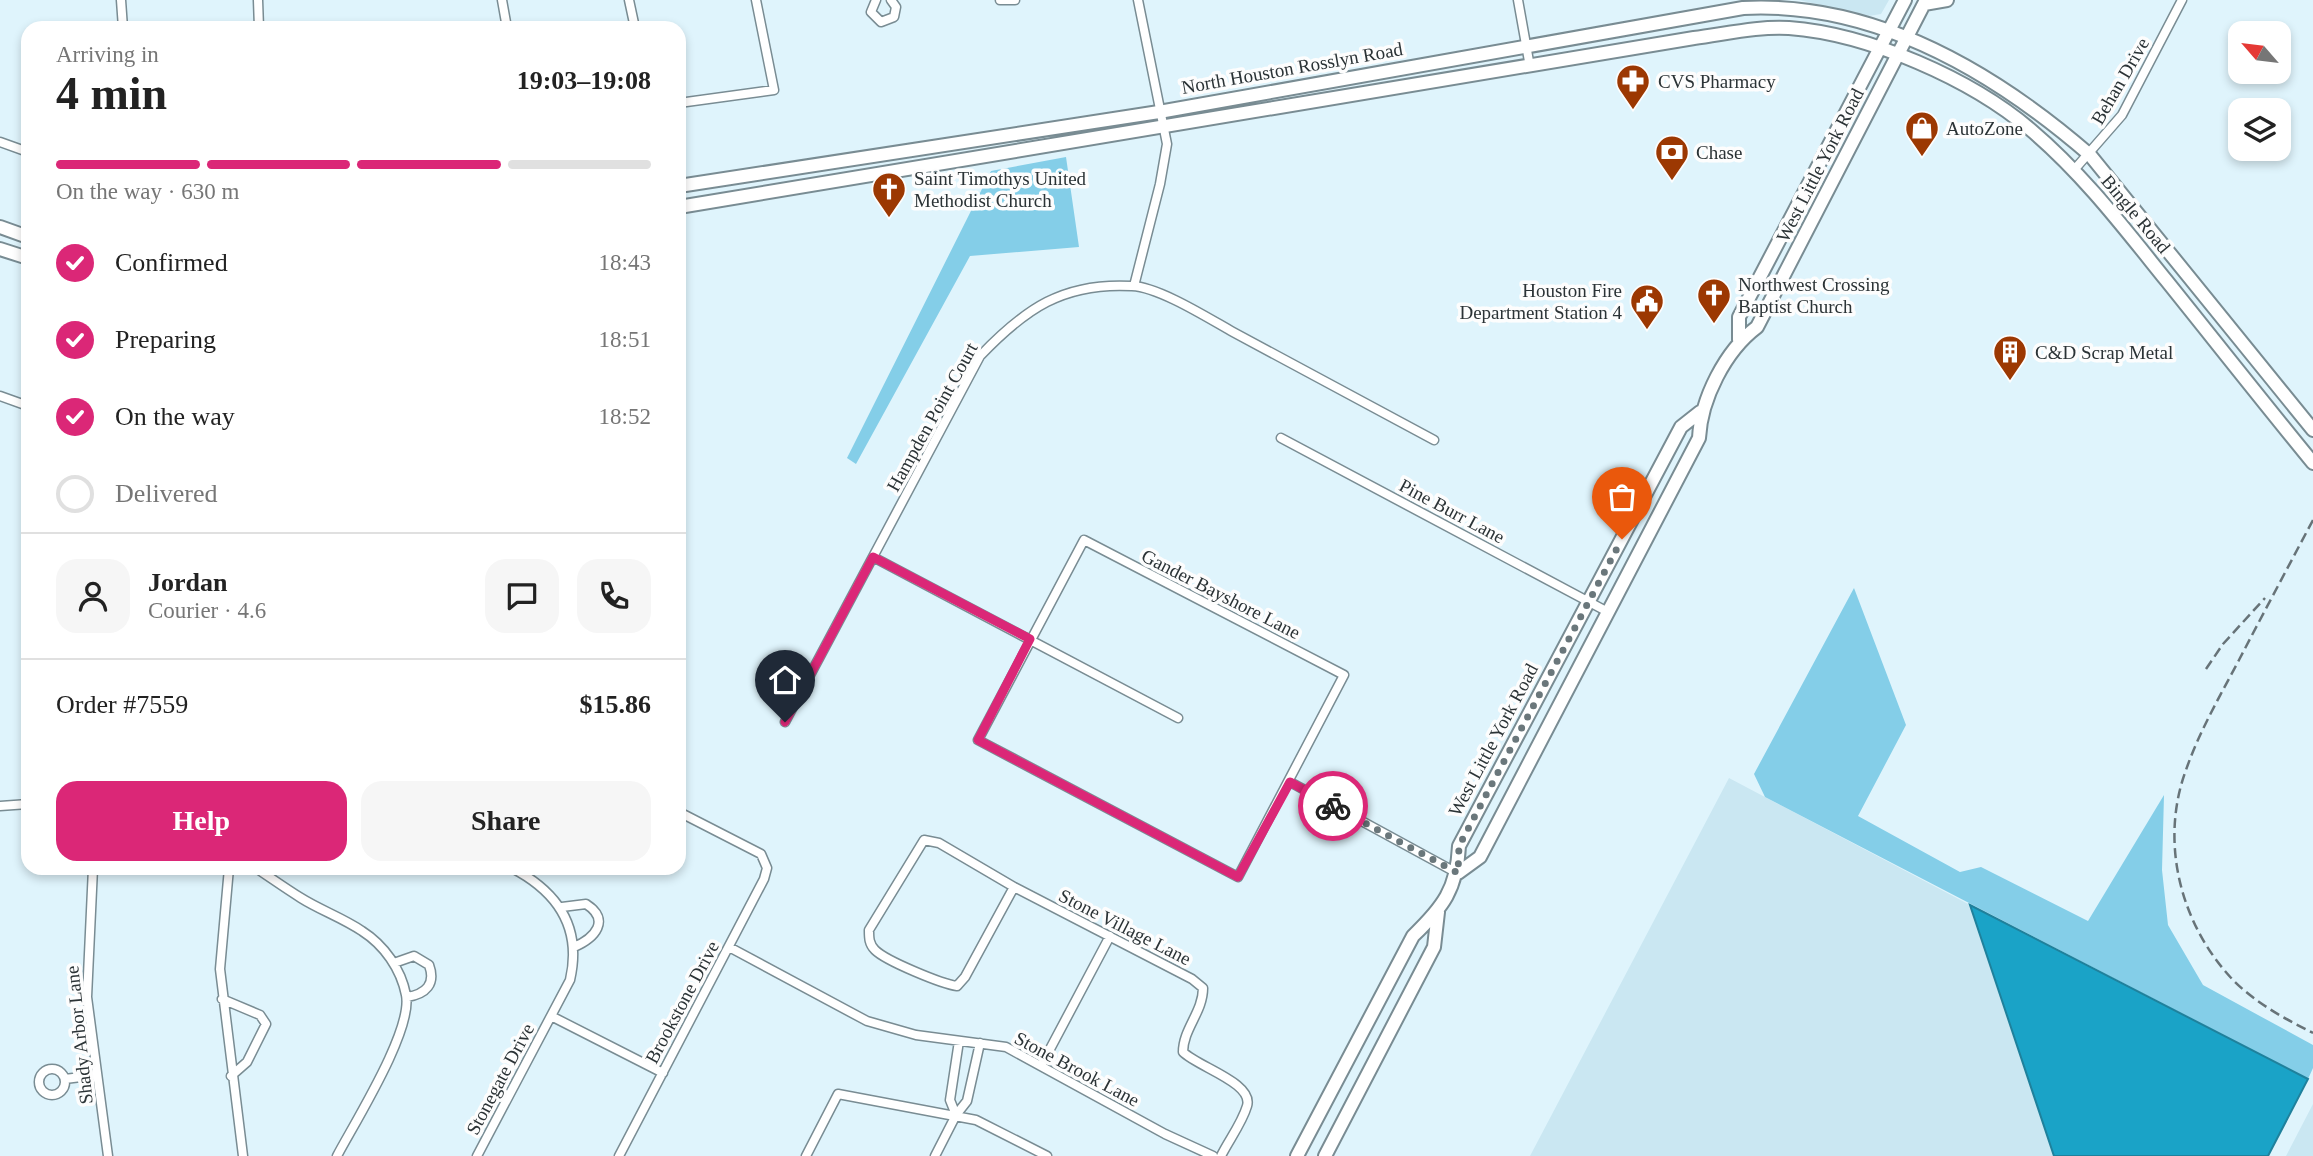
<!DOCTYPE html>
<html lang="en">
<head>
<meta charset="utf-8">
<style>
	body { margin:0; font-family:"Times New Roman",serif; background:#f6f6f6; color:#222; height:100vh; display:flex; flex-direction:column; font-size:26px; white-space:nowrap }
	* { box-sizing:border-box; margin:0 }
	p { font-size:23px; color:#767676 }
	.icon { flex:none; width:38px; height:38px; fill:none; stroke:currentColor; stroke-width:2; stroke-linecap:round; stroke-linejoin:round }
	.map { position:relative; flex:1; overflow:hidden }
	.panel { position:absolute; left:21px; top:21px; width:665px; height:854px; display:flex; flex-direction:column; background:#fff; border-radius:21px; box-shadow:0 4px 10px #0003 }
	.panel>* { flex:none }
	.needle { width:46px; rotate:298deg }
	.controls { position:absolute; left:2228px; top:21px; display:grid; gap:14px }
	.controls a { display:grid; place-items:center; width:63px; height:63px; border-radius:14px; background:#fff; box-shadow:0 4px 10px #0003; font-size:35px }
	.pin { position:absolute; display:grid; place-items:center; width:60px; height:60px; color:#fff; margin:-72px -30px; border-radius:50% 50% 50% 0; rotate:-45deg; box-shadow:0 0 7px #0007 }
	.pin .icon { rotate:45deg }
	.courier { position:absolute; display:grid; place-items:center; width:70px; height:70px; margin:-35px; border:5px solid #db2777; border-radius:50%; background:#fff; color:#222; box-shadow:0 2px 9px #0007 }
	.overview em { font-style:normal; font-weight:800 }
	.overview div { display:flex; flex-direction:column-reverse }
	.overview { display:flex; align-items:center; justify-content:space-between; height:119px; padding:0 35px }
	h1 { font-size:46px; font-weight:800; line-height:52px }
	.bar { display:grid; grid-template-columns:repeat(4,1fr); gap:10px 7px; align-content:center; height:84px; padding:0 35px }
	.bar i { height:9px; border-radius:5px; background:#e0e0e0 }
	.bar .on { background:#db2777 }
	.bar p { grid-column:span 4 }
	.line { display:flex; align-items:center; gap:18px; padding:0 35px; border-top:2px solid #e0e0e0 }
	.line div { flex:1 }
	.round { display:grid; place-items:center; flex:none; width:74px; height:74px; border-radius:21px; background:#f6f6f6 }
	ol { padding:0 35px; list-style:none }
	li { display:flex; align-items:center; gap:21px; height:77px }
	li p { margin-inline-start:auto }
	li .icon { padding:7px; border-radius:50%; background:#db2777; color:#fff; stroke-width:4 }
	li:last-child { color:#767676 }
	li i { width:38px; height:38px; border:4px solid #e0e0e0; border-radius:50% }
	.button { display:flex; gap:14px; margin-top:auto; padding:14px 35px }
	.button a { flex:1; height:80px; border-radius:21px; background:#db2777; color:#fff; font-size:28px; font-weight:800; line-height:80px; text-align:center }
	.button a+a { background:#f6f6f6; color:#222 }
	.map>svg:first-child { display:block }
	.built { fill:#cae7f2 }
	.green { fill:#84cee8 }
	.water { fill:#1aa3c7; stroke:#1f819c; stroke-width:2 }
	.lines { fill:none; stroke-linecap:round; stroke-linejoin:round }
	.street-casing { stroke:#798c93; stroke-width:11 }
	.secondary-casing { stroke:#798c93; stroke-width:16 }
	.primary-casing { stroke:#798c93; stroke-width:16 }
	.street { stroke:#fff; stroke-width:8 }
	.secondary { stroke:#fff; stroke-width:12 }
	.primary { stroke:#fff; stroke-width:12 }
	.rail { stroke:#677378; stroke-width:2.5; stroke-dasharray:10 5; stroke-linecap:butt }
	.done { stroke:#6a777b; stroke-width:7; stroke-dasharray:0 12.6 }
	.route { stroke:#db2777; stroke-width:9 }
	.labels { text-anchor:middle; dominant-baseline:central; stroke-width:7; stroke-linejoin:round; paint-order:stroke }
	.street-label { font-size:19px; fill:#2b3336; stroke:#fdfdfd }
	.poi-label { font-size:19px; fill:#2b3336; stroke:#fdfdfd; text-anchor:start }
</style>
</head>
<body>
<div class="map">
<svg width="2313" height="1156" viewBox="0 0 2313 1156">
	<rect width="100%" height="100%" fill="#dff4fc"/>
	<path class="built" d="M1799 0H1889L1881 14 1869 16Z
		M1729 778 1970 905 2054 1156H1530Z
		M2313 1104V1156H2286Z"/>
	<path class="green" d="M1066 157 1079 247 970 256 856 464 847 458 991 171Z
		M1854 588 1906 725 1858 816 1960 872 1981 867 2088 921 2164 795 2162 870 2168 925 2203 985 2313 1045V1068L2308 1079 1765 797 1754 774Z"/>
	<path class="water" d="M1970 905 2308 1079 2268 1156H2054Z"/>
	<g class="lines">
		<g class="street-casing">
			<path id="street" d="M121 0 123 28
				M258 0 259 28
				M502 0 507 28
				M629 0 635 28
				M876 0 871 12 881 22 894 17 896 7 891 0
				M1000 0H1015
				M1518 0 1530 67
				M679 103 774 90 756 0
				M0 142 28 152
				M2074 170 2122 115 2182 0
				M1134 286 1160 184 1167 144 1138 0
				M0 396 28 406
				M1281 438 1608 612
				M1084 540 1344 675 1238 877 978 740Z
				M873 557 1178 718
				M785 722 980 356C1025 309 1063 282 1132 286 1159 287 1208 318 1233 332 1300 368 1367 404 1434 440
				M1290 782 1457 873
				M0 806 28 804
				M93 868 87 997 108 1156
				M229 868 220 969 243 1156
				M256 868C271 878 285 888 301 898 320 910 343 918 362 931 384 945 401 969 406 995 413 1030 355 1122 337 1156
				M1014 887 965 977 957 986C942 984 886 961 875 950 869 944 869 938 869 930L924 840 939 843 1014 887 1192 979 1203 988C1203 1012 1183 1029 1183 1052 1198 1067 1254 1083 1247 1106 1242 1123 1229 1140 1221 1156
				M562 907 586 904C611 920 595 938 574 947
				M729 947 867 1021 916 1035 1006 1047 1165 1134 1213 1156
				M394 963 414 956 429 965C436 984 426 994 407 997
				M222 999 260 1015 266 1024 247 1062 231 1076
				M551 1016 663 1073
				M1041 1066 1110 936
				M39 1082a13 13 0 1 1 26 0a13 13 0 1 1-26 0Z
				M65 1079 97 1075
				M956 1115 950 1100 959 1041
				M477 1156 570 980C582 928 558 892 512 868
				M619 1156 764 879 767 868 761 854 679 812
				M806 1156 838 1094 976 1120 1047 1156
				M935 1156 956 1115 967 1101 980 1043"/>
		</g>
		<g class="secondary-casing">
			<path id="secondary" d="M1924 4 1947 0
				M1739 340V317L1905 0
				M1458 873 1480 857 1699 438C1701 399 1725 351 1757 327L1926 0
				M1297 1156 1413 936C1443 907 1457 889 1459 846L1681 427 1700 412
				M1325 1156 1434 947 1438 912"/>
		</g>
		<g class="primary-casing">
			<path id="primary" d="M679 186 1159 112 1743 8C1875 1 1993 71 2090 155L2313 430
				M679 207 1694 38C1725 34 1759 26 1789 28 1869 34 1971 79 2031 130 2083 174 2124 228 2166 280 2215 341 2263 402 2313 463
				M0 227 28 237
				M0 249 28 258"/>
		</g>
		<use href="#street" class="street"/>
		<use href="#secondary" class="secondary"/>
		<use href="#primary" class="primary"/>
		<path class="rail" d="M2313 520C2288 567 2263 614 2239 660 2220 696 2199 732 2186 770 2159 843 2181 926 2234 981 2256 1003 2285 1019 2313 1033
			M2206 669 2223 644 2265 598"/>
	</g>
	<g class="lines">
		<path class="done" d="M1333 806 1458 873 1459 846 1622 539"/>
		<path class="route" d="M785 722 873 557 1030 639 978 740 1238 877 1290 782 1333 806"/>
	</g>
	<defs>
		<g id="pharmacy-pin" transform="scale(1.75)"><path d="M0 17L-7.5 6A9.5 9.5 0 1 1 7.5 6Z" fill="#9c3802" stroke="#fdfdfd"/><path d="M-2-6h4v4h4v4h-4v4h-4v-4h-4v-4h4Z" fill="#fff"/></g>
		<g id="shop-pin" transform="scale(1.75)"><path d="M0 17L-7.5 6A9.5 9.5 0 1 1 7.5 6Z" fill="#9c3802" stroke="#fdfdfd"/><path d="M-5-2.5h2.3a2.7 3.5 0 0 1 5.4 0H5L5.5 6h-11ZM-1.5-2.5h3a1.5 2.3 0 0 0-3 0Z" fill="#fff"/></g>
		<g id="bank-pin" transform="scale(1.75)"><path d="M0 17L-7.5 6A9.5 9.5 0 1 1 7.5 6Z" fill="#9c3802" stroke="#fdfdfd"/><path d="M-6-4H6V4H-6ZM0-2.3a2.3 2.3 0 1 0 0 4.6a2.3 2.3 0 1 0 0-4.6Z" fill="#fff"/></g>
		<g id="church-pin" transform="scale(1.75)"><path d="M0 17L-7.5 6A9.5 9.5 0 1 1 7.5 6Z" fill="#9c3802" stroke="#fdfdfd"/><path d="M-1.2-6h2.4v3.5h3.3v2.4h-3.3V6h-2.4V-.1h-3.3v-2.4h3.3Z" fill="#fff"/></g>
		<g id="civic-pin" transform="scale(1.75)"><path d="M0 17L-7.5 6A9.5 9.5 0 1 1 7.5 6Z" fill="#9c3802" stroke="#fdfdfd"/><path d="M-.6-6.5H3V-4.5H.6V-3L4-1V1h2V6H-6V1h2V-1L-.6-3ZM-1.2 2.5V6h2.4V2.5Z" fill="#fff"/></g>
		<g id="building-pin" transform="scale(1.75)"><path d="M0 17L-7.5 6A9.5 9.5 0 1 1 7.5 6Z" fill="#9c3802" stroke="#fdfdfd"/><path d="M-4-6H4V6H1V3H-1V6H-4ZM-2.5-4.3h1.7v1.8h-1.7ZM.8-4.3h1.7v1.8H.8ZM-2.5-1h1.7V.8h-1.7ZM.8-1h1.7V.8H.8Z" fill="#fff"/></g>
	</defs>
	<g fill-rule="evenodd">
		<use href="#pharmacy-pin" x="1633" y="81"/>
		<use href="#shop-pin" x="1922" y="128"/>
		<use href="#bank-pin" x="1672" y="152"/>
		<use href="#church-pin" x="889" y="189"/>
		<use href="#church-pin" x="1714" y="295"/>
		<use href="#civic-pin" x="1647" y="301"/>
		<use href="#building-pin" x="2010" y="352"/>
	</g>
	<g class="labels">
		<g class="street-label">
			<text transform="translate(1292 68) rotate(-10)">North Houston Rosslyn Road</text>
			<text transform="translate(2120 81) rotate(-60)">Behan Drive</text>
			<text transform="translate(1820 165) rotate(-63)">West Little York Road</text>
			<text transform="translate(2136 214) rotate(50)">Bingle Road</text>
			<text transform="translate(932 417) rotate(-61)">Hampden Point Court</text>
			<text transform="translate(1452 511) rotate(28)">Pine Burr Lane</text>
			<text transform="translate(1221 594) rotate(27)">Gander Bayshore Lane</text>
			<text transform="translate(1493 740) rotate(-62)">West Little York Road</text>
			<text transform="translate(1125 927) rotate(27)">Stone Village Lane</text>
			<text transform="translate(682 1002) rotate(-62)">Brookstone Drive</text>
			<text transform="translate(79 1035) rotate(-96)">Shady Arbor Lane</text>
			<text transform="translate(1077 1069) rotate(28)">Stone Brook Lane</text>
			<text transform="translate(500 1079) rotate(-62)">Stonegate Drive</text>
		</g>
		<g class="poi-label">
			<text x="1658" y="81">CVS Pharmacy</text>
			<text x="1946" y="128">AutoZone</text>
			<text x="1696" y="152">Chase</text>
			<text x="914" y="178">Saint Timothys United<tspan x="914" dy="22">Methodist Church</tspan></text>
			<text x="1738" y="284">Northwest Crossing<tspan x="1738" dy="22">Baptist Church</tspan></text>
			<text x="1622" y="290" text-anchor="end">Houston Fire<tspan x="1622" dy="22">Department Station 4</tspan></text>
			<text x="2035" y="352">C&amp;D Scrap Metal</text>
		</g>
	</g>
</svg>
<div class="controls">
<a><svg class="needle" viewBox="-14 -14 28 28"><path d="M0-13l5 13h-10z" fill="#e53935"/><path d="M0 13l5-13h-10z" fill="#767676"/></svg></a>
<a><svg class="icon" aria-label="layers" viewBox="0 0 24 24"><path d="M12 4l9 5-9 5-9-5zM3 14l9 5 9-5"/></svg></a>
</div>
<div class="pin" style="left:1622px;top:539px;background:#ea580c"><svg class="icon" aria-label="bag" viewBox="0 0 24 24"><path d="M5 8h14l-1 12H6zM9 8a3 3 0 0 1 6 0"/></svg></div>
<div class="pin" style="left:785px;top:722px;background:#1f2937"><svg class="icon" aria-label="home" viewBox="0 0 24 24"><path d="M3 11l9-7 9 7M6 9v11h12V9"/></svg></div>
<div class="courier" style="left:1333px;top:806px"><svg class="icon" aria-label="bike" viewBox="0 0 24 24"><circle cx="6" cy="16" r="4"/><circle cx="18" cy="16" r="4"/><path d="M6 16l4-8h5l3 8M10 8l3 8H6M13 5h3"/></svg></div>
<section class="panel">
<div class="overview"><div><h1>4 min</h1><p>Arriving in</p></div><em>19:03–19:08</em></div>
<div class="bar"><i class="on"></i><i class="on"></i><i class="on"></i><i></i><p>On the way · 630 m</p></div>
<ol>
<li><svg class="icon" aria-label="check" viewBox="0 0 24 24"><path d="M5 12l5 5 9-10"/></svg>Confirmed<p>18:43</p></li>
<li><svg class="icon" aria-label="check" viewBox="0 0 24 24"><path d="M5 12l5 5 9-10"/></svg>Preparing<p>18:51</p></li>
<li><svg class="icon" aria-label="check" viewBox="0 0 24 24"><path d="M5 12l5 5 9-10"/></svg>On the way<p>18:52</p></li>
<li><i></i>Delivered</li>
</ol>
<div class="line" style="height:126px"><a class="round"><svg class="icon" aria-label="person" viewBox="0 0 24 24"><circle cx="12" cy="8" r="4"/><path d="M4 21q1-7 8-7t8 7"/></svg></a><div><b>Jordan</b><p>Courier · 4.6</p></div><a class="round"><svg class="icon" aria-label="chat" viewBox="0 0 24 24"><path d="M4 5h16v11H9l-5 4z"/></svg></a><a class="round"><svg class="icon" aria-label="phone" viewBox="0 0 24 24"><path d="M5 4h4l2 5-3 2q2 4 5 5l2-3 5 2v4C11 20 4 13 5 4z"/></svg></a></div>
<div class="line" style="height:91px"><div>Order #7559</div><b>$15.86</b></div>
<div class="button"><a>Help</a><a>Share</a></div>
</section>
</div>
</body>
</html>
